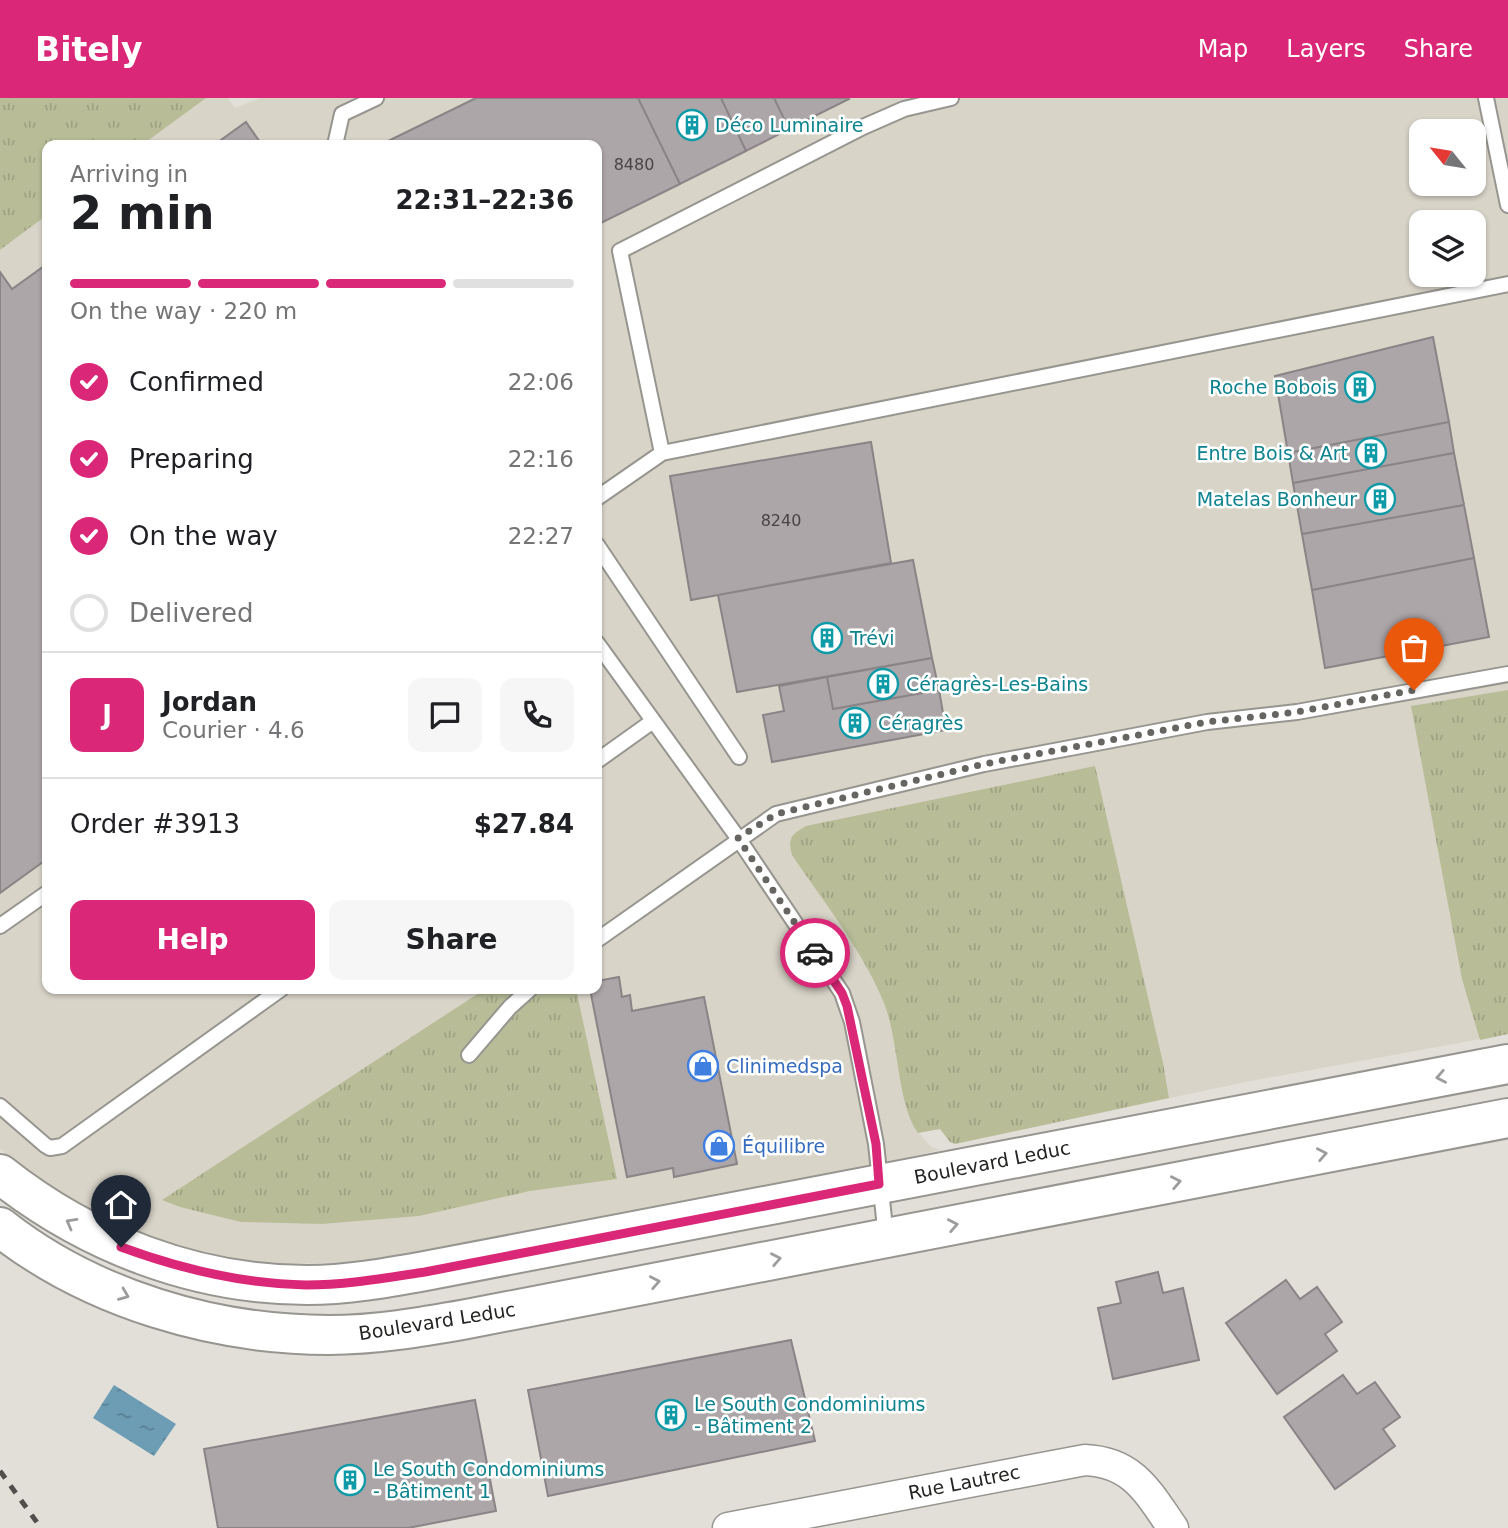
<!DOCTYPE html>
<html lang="en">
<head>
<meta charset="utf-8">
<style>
	body { margin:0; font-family:"DejaVu Sans",sans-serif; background:#f6f6f6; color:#202124; height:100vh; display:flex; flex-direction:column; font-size:26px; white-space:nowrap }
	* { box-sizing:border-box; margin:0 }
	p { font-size:23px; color:#757577 }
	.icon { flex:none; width:38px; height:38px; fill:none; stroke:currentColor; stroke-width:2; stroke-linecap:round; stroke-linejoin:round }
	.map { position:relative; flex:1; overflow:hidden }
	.drawer { position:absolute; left:42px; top:42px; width:560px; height:854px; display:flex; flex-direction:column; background:#fff; border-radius:14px; box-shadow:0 2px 5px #0004 }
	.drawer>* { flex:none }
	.needle { width:46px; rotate:300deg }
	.fabs { position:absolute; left:1409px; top:21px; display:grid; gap:14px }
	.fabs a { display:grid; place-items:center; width:77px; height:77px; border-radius:14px; background:#fff; box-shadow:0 2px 5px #0004; font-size:35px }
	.pin { position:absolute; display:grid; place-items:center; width:60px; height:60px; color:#fff; margin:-72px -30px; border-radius:50% 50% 50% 0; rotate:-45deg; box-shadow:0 0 7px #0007 }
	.pin .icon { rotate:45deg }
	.courier { position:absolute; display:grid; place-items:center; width:70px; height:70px; margin:-35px; border:5px solid #db2777; border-radius:50%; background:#fff; color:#222; box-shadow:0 2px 9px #0007 }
	.head em { font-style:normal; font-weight:800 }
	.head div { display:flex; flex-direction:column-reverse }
	.head { display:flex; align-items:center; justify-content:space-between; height:119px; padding:0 28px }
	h1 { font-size:46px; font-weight:800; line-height:52px }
	.bar { display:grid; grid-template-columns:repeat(4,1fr); gap:10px 7px; align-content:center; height:84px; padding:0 28px }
	.bar i { height:9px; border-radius:5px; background:#e0e0e0 }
	.bar .active { background:#db2777 }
	.bar p { grid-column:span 4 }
	.line { display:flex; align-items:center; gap:18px; padding:0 28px; border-top:2px solid #e0e0e0 }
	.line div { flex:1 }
	.round { display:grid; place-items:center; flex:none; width:74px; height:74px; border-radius:14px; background:#f6f6f6 }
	ol { padding:0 28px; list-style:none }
	li { display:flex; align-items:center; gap:21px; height:77px }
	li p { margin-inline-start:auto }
	li .icon { padding:7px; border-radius:50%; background:#db2777; color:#fff; stroke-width:4 }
	li:last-child { color:#757577 }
	li i { width:38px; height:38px; border:4px solid #e0e0e0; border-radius:50% }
	.action { display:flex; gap:14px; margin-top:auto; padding:14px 28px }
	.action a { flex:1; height:80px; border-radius:14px; background:#db2777; color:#fff; font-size:28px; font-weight:800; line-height:80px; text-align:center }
	.action a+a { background:#f6f6f6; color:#202124 }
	header { display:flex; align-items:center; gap:42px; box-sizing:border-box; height:98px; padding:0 35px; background:#db2777; color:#fff }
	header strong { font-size:33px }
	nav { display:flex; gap:38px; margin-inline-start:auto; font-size:24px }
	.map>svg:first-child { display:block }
	.built { fill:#d9d4c8; fill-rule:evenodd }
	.grass { fill:url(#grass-tufts) }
	.water { fill:url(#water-ripples) }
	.building { fill:#ada6a9; stroke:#8a8486; stroke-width:2 }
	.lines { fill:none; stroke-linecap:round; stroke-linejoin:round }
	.lane-casing { stroke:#97958f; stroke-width:18 }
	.street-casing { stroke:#97958f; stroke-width:33 }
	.secondary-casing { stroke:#97958f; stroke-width:42 }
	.lane { stroke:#fff; stroke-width:14 }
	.street { stroke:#fff; stroke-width:30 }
	.secondary { stroke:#fff; stroke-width:38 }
	.rail { stroke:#504f4c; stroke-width:5; stroke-dasharray:9 9; stroke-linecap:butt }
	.oneway { stroke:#9d9c9c }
	.done { stroke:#676562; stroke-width:7; stroke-dasharray:0 12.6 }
	.route { stroke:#db2777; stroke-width:9 }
	.labels { text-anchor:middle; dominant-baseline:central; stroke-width:5; stroke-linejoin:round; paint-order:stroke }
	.number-label { font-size:16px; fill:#474444 }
	.culture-label { font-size:19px; fill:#0d838f; stroke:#fff; text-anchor:start }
	.shop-label { font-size:19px; fill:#366cbe; stroke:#fff; text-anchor:start }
	.street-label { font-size:19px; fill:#252422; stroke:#fff }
</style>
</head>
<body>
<header>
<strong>Bitely</strong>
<nav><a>Map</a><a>Layers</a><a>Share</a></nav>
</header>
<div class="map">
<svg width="1508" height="1430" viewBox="0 0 1508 1430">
	<defs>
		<pattern id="grass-tufts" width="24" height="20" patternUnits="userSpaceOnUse" patternTransform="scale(1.75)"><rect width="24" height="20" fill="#b8bd98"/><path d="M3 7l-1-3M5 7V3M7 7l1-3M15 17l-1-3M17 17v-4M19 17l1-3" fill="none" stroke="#9ea283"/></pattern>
		<pattern id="water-ripples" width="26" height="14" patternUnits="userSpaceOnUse" patternTransform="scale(1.75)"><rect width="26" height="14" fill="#6c9db5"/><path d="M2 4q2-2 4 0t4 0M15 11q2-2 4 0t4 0" fill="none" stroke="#598093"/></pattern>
	</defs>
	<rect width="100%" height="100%" fill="#e2dfd9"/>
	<path class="built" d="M206 0H228L235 10 260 0H1508V936L1245 984 955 1046 950 1044 942 1032 935 1031 919 1035 931 1049 940 1052 824 1078 368 1164 267 1166 194 1154 129 1131 97 1117 24 1072 0 1051V152L47 117V891H597V47H142ZM1421 33H1474V86H1421ZM1421 124H1474V177H1421Z"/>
	<path class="grass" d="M0 0H206L142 47H47V117L0 152Z
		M1508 592V936L1480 942 1462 881 1411 608Z
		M1095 668 1163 965 1169 1000 955 1046 950 1044 940 1031 918 1035C897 1007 899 942 884 905 863 853 823 803 792 757 787 740 792 736 806 728Z
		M485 891H576L617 1081 530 1093 419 1118 322 1126 241 1124 180 1109 162 1102Z"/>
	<path class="water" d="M114 1287 176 1326 154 1358 93 1320Z"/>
	<path class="building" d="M476 0H638L680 86 597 127V47H380Z
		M638 0H721L746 53 680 86Z
		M721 0H774L789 31 746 53Z
		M774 0H848L849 1 789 31Z
		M246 24 262 47H214Z
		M47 166V761L0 795V174L12 191Z
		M1433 239 1449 324 1288 355 1275 278Z
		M1449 324 1454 355 1293 385 1288 355Z
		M871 344 891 465 691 502 670 378Z
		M1454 355 1464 407 1302 436 1293 385Z
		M1464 407 1474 460 1312 492 1302 436Z
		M1474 460 1489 539 1325 570 1312 492Z
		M913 462 932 560 737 594 718 497Z
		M932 560 939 592 833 611 827 579Z
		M827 579 833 611 939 592 946 632 772 664 763 617 784 613 779 588Z
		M619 879 622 899 630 897 632 913 704 899 737 1066 674 1079 673 1070 627 1079 590 891H597V883Z
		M1158 1174 1163 1195 1183 1190 1199 1262 1113 1281 1098 1210 1121 1205 1116 1184Z
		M1286 1182 1300 1201 1317 1189 1342 1224 1325 1236 1337 1253 1277 1296 1226 1225Z
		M791 1242 815 1343 548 1398 528 1292Z
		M1343 1277 1357 1296 1375 1284 1400 1319 1383 1331 1395 1348 1335 1391 1284 1319Z
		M475 1302 496 1413 408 1430H218L204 1351Z"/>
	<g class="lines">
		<g class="lane-casing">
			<path id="lane" d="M1486 0 1508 107
				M335 47 342 16 376 0
				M662 355 620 153 863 29 904 11 951 0
				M597 400 662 355 1508 186
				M597 447 739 659
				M597 545 738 740 842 895 852 924 876 1046 886 1139
				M597 663 653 623
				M0 828 47 795
				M597 842 776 716 984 666 1086 647 1207 624 1297 614 1508 576
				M469 957 510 909 530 891
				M0 1008 45 1047 50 1050 62 1048 281 891"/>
		</g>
		<g class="street-casing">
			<path id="street" d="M728 1430 1085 1362C1133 1364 1148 1394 1173 1430"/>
		</g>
		<g class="secondary-casing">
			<path id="secondary" d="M0 1076C87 1145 195 1187 307 1187 347 1187 386 1180 425 1173L1508 966
				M0 1129C91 1201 215 1237 329 1237 376 1237 422 1229 467 1221L1508 1020"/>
		</g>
		<use href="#lane" class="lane"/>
		<use href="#street" class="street"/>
		<use href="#secondary" class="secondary"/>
		<path class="rail" d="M0 1373 41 1430"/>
	</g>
	<defs><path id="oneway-chevron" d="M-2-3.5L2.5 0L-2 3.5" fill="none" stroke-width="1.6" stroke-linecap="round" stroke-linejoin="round" transform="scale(1.75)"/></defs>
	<g class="oneway">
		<use href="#oneway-chevron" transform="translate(1441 979) rotate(169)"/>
		<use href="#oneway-chevron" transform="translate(1322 1056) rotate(-11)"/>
		<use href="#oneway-chevron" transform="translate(1176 1084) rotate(-11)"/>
		<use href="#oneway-chevron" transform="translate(71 1125) rotate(-151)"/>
		<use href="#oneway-chevron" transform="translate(953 1127) rotate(-11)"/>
		<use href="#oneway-chevron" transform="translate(776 1161) rotate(-11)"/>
		<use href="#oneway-chevron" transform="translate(655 1184) rotate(-11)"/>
		<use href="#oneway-chevron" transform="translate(124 1197) rotate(22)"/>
	</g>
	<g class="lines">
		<path class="done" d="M815 855 738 740 776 716 984 666 1207 624 1297 614 1414 592"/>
		<path class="route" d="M121 1149C181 1171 243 1186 306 1187 346 1187 385 1180 425 1174L879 1086 876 1046 847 908 842 895 815 855"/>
	</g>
	<defs>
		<g id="building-ring" transform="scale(1.575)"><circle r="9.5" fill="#fff" stroke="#0f9aa8" stroke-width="1.5"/><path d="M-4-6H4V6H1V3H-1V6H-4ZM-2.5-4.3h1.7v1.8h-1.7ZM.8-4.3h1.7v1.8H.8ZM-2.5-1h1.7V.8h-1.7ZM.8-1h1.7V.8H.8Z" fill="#0f9aa8"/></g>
		<g id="shop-ring" transform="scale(1.575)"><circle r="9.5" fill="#fff" stroke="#3f7fe0" stroke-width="1.5"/><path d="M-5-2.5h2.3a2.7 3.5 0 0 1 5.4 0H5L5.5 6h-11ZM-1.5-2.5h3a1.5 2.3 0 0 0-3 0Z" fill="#3f7fe0"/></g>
	</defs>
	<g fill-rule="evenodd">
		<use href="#building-ring" x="692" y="27"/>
		<use href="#building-ring" x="1360" y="289"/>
		<use href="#building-ring" x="1371" y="355"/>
		<use href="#building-ring" x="1380" y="401"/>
		<use href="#building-ring" x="827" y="540"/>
		<use href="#building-ring" x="883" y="586"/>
		<use href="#building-ring" x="855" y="625"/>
		<use href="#shop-ring" x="703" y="968"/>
		<use href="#shop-ring" x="719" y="1048"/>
		<use href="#building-ring" x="671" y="1317"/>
		<use href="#building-ring" x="350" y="1382"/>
	</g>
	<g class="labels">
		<g class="number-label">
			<text x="634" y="66">8480</text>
			<text x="781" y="422">8240</text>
		</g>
		<g class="culture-label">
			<text x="715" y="27">Déco Luminaire</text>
			<text x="1337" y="289" text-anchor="end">Roche Bobois</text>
			<text x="1348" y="355" text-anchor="end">Entre Bois &amp; Art</text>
			<text x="1357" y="401" text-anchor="end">Matelas Bonheur</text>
			<text x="850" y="540">Trévi</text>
			<text x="906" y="586">Céragrès-Les-Bains</text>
			<text x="878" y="625">Céragrès</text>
			<text x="694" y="1306">Le South Condominiums<tspan x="694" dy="22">- Bâtiment 2</tspan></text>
			<text x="373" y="1371">Le South Condominiums<tspan x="373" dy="22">- Bâtiment 1</tspan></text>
		</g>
		<g class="shop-label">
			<text x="726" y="968">Clinimedspa</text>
			<text x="742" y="1048">Équilibre</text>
		</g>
		<g class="street-label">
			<text transform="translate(992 1064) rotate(-11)">Boulevard Leduc</text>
			<text transform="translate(437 1223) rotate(-9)">Boulevard Leduc</text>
			<text transform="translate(964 1384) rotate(-11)">Rue Lautrec</text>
		</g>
	</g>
</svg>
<div class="fabs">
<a><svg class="needle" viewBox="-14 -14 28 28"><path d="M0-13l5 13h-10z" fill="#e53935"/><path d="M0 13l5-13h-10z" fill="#757577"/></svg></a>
<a><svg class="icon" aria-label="layers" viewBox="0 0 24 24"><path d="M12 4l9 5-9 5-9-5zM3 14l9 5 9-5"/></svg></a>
</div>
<div class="pin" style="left:1414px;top:592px;background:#ea580c"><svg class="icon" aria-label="bag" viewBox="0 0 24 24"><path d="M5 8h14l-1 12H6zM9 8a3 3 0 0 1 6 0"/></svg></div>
<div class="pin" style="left:121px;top:1149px;background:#1f2937"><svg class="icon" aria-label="home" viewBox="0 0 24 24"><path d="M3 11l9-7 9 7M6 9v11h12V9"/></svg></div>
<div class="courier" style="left:815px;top:855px"><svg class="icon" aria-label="car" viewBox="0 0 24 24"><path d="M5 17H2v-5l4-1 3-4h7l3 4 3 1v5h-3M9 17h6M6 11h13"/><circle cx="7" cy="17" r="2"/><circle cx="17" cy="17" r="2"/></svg></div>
<section class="drawer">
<div class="head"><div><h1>2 min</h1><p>Arriving in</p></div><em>22:31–22:36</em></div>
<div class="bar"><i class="active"></i><i class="active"></i><i class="active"></i><i></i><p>On the way · 220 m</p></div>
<ol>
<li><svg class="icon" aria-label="check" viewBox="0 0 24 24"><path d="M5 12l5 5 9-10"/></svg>Confirmed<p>22:06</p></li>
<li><svg class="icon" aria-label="check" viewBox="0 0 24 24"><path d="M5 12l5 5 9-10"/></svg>Preparing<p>22:16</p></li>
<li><svg class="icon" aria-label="check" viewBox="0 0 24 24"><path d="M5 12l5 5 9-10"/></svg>On the way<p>22:27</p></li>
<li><i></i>Delivered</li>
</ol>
<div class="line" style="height:126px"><b class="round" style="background:#db2777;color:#fff">J</b><div><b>Jordan</b><p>Courier · 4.6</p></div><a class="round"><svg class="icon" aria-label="chat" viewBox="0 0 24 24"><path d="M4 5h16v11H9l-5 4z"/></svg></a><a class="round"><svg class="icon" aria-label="phone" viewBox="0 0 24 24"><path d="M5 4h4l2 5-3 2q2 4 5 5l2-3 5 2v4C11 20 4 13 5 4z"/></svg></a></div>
<div class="line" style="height:91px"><div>Order #3913</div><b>$27.84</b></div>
<div class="action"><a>Help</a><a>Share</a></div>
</section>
</div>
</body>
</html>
